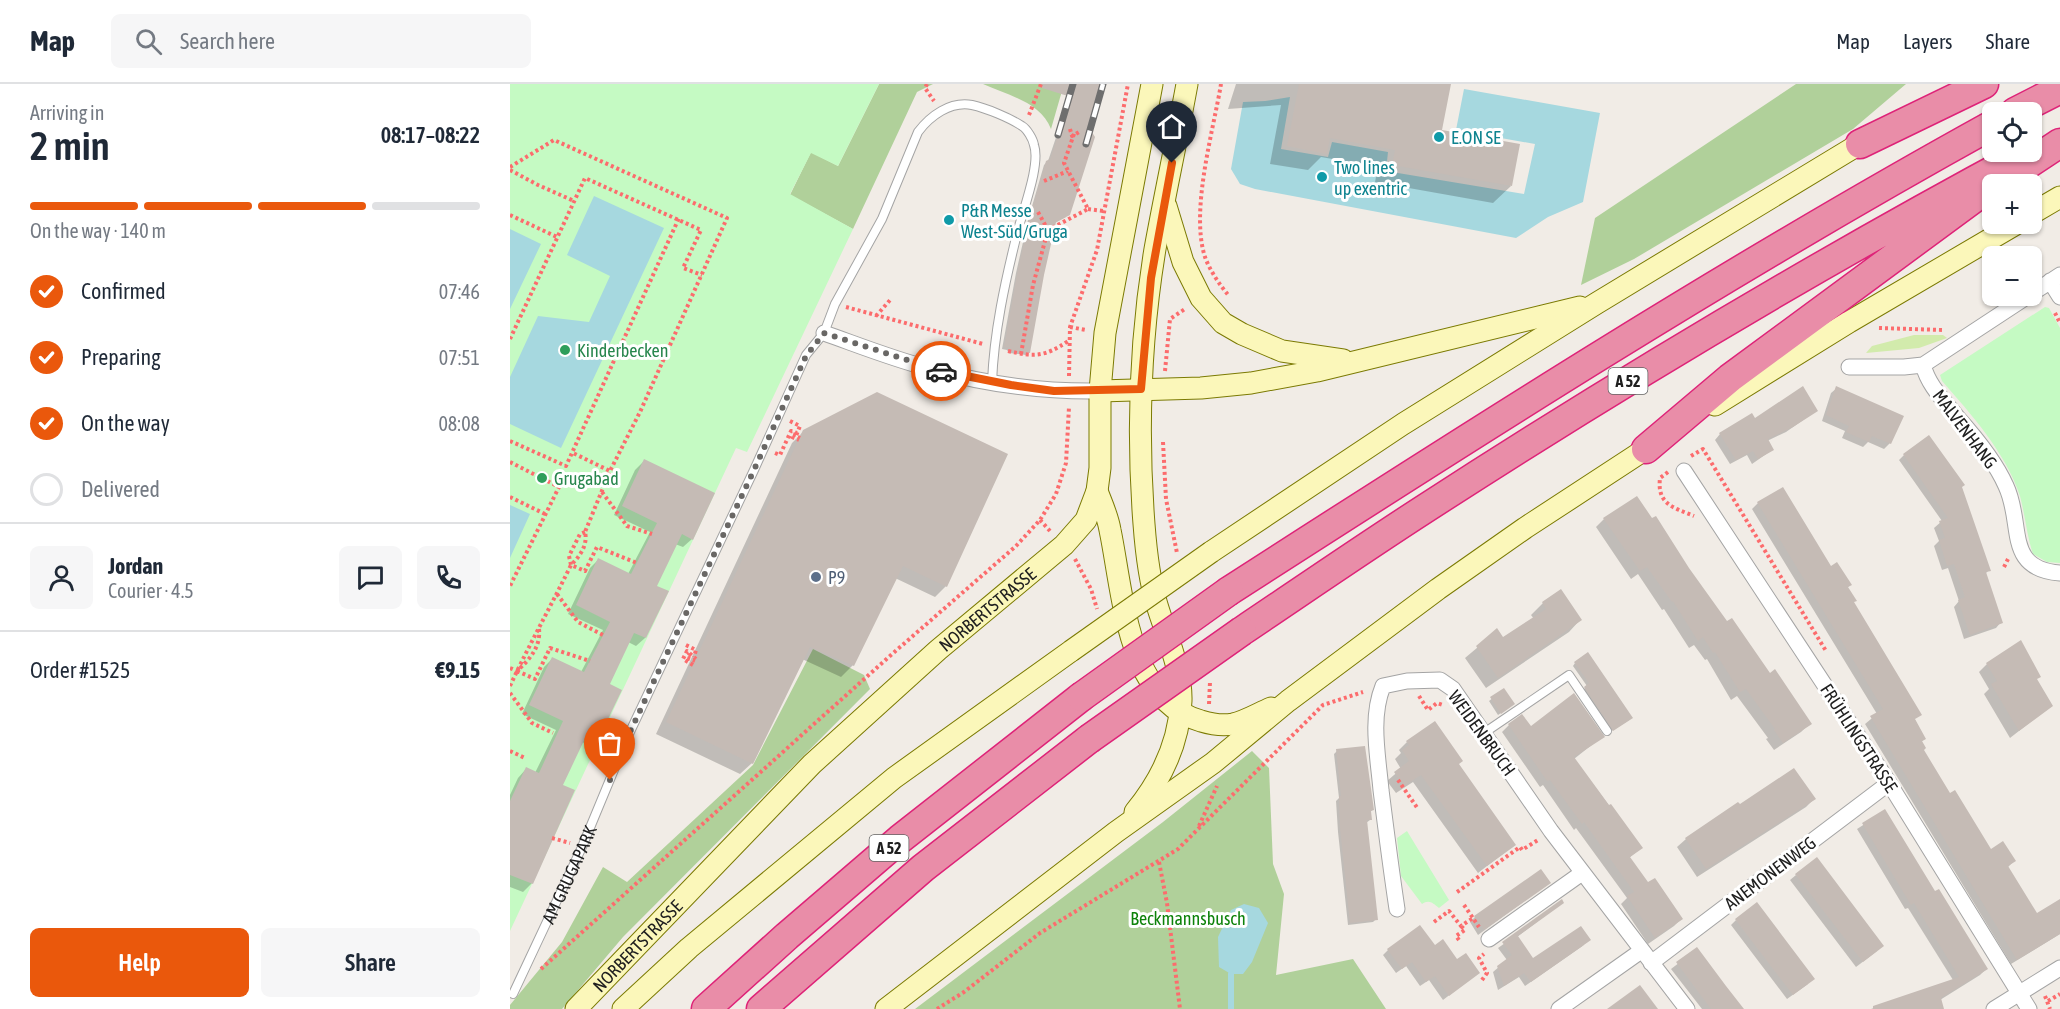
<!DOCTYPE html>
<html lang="en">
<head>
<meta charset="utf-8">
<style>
	body { margin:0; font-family:"Asap Condensed",sans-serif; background:#f6f6f7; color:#1f2937; height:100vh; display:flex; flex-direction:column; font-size:22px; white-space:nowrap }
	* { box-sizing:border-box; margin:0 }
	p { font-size:20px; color:#747a83 }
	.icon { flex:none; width:33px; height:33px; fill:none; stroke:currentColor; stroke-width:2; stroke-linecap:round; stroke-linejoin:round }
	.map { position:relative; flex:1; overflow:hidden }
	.drawer { display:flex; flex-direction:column; background:#fff; width:510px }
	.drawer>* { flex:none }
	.tools { position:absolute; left:1472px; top:18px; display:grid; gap:12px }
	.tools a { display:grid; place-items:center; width:60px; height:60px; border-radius:9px; background:#fff; box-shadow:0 2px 4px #0004; font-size:30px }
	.pin { position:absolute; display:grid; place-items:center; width:51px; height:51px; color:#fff; margin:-62px -26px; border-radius:50% 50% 50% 0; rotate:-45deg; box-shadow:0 0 6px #0007 }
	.pin .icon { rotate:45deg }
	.courier { position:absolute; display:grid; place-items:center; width:60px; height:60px; margin:-30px; border:4px solid #ea580c; border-radius:50%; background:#fff; color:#222; box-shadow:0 2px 8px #0007 }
	.overview em { font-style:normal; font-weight:600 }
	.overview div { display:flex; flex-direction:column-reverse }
	.overview { display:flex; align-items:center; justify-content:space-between; height:102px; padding:0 30px }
	h1 { font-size:39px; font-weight:600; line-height:45px }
	.bar { display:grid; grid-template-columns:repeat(4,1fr); gap:9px 6px; align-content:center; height:72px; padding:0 30px }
	.bar i { height:8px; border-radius:4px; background:#e0e1e3 }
	.bar .current { background:#ea580c }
	.bar p { grid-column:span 4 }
	.line { display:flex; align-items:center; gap:15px; padding:0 30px; border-top:2px solid #e0e1e3 }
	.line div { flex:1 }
	.round { display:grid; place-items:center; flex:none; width:63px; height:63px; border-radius:9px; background:#f6f6f7 }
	ol { padding:0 30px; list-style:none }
	li { display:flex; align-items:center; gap:18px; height:66px }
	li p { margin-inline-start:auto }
	li .icon { padding:6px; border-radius:50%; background:#ea580c; color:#fff; stroke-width:4 }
	li:last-child { color:#747a83 }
	li i { width:33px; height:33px; border:3px solid #e0e1e3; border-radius:50% }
	.cta { display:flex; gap:12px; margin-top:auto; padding:12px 30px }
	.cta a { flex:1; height:69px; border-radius:9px; background:#ea580c; color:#fff; font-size:24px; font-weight:600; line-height:69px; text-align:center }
	.cta a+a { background:#f6f6f7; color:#1f2937 }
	header { display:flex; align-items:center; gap:36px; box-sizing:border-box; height:84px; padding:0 30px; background:#fff; border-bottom:2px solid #e0e1e3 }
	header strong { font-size:28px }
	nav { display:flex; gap:33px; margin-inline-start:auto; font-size:21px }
	.search { width:420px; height:54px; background:#f6f6f7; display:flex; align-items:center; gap:15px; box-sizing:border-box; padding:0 21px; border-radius:9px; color:#747a83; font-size:22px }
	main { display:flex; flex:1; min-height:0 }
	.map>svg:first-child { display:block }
	.grass { fill:#d2ebac }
	.forest { fill:#b0d09a }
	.park { fill:#c5fac3 }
	.water { fill:#a6d8df }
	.shadow { fill:#0003 }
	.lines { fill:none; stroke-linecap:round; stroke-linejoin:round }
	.stream { stroke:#a6d8df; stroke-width:6 }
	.building { fill:#c5bbb5 }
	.service-casing { stroke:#a4a4a4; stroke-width:10 }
	.minor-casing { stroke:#a4a4a4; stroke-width:17 }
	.secondary-casing { stroke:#7b7a03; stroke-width:23 }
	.motorway-casing { stroke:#de2378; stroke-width:31 }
	.path { stroke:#fc6c6d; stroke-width:4; stroke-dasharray:3 3; stroke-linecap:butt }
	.service { stroke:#fff; stroke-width:8 }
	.minor { stroke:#fff; stroke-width:15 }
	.secondary { stroke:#fbf7ba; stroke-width:21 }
	.motorway { stroke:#e98da8; stroke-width:28 }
	.rail-casing { stroke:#6e6e6e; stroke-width:7 }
	.rail { stroke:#fff; stroke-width:4.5; stroke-dasharray:14; stroke-linecap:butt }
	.secondary-bridge-casing { stroke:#7b7a03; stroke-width:23; stroke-linecap:butt }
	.motorway-bridge-casing { stroke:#de2378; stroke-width:31; stroke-linecap:butt }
	.secondary-bridge { stroke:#fbf7ba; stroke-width:21 }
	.motorway-bridge { stroke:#e98da8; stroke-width:28 }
	.done { stroke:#696765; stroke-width:6; stroke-dasharray:0 10.8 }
	.route { stroke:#ea580c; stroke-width:8 }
	.culture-dot { fill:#0f9aa8; stroke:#fff; stroke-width:2 }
	.leisure-dot { fill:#2e9e5b; stroke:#fff; stroke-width:2 }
	.service-dot { fill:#5c6f8a; stroke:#fff; stroke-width:2 }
	.labels { text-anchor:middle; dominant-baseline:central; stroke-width:6; stroke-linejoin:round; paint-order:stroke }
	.shield { fill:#fff; stroke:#636363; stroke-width:1.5 }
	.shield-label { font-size:16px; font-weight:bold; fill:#202020 }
	.culture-label { font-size:18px; fill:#0d838f; stroke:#fff; text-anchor:start }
	.leisure-label { font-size:18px; fill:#27864d; stroke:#fff; text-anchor:start }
	.street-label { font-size:18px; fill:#202020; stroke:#fff }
	.service-label { font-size:18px; fill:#4e5e75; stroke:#fff; text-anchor:start }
	.park-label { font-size:18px; fill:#0d820a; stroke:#fff }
</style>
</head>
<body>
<header>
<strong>Map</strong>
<div class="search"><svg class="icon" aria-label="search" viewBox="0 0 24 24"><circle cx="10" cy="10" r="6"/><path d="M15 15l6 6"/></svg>Search here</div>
<nav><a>Map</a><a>Layers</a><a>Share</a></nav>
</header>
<main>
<section class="drawer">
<div class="overview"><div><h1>2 min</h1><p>Arriving in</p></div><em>08:17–08:22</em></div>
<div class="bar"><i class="current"></i><i class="current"></i><i class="current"></i><i></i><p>On the way · 140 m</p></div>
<ol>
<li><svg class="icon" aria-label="check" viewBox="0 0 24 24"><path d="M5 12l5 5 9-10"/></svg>Confirmed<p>07:46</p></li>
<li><svg class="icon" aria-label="check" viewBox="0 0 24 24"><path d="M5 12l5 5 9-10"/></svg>Preparing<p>07:51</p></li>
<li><svg class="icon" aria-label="check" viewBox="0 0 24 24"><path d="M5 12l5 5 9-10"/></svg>On the way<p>08:08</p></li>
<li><i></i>Delivered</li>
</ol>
<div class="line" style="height:108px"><a class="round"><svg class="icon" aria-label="person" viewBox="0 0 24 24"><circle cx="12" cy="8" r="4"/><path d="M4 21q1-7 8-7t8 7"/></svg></a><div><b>Jordan</b><p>Courier · 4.5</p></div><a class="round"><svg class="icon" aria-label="chat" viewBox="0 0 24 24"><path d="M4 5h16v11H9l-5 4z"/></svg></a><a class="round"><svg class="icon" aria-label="phone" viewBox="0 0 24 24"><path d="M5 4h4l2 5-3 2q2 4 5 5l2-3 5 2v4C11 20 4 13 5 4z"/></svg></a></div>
<div class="line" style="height:78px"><div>Order #1525</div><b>€9.15</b></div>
<div class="cta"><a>Help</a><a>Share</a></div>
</section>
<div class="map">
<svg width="1550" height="925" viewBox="0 0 1550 925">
	<rect width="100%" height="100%" fill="#f1ece6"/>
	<path class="grass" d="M1404 251H1433L1437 254 1409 264 1356 269 1362 262Z"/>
	<path class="forest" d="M369 0H423L407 8 343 145 280 111 301 68 328 82Z
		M473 0H554L541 45C531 18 497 11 473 0Z
		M1286 0H1396L1343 45 1124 175 1071 201 1085 134Z
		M303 565 354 591 360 605 113 853 52 925H0V921L52 858 93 783 117 798 243 681Z
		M742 667 759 684 763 780 774 810 766 891 843 875 876 925H405L653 738Z"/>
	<path class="park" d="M0 0H369L328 82 301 69 280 110 343 145 237 368 226 364 0 847Z
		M1535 223 1539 224 1550 244V479L1537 478 1523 470C1517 452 1515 431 1510 412 1496 369 1461 330 1432 297L1430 291Z
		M897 747 939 816 929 824C923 819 919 815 912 820L891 792 887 754Z"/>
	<path class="water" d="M954 5 1090 29 1073 118 1038 133 1006 154 745 105 730 100 721 85 733 18 755 17 780 13 771 65 818 73 822 58 878 68 876 87 1014 110 1025 60 946 46Z
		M84 112 154 144 51 364 0 340V293L28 232 79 238 100 192 57 171Z
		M0 145 31 160 0 225Z
		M0 421 20 430 0 474Z
		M734 820 749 824 758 839 742 878 733 890H721L709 883 708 853 721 826Z"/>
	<path class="shadow" d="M561 0H594L588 21 585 23 582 22 556 133 545 139 532 191 518 269 516 271 499 269 497 266 492 265 506 189 518 136 534 81 538 77 559 15 556 14Z
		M726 0H939L931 47 1001 102 983 119 865 98 868 83 811 73 798 86 760 80 771 21 718 25Z
		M1327 304 1380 359 1374 365 1358 358 1353 363 1332 354 1335 347 1312 337 1321 309Z
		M1306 327 1276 348 1257 357 1262 366 1242 380 1237 371 1220 380 1205 356 1210 350Z
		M294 347 436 502 425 513 385 494 343 581 331 593 292 575 242 679 230 690 146 650 282 359Z
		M1394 371 1450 404 1479 486 1475 490 1491 538 1486 544 1454 555 1444 523 1449 517 1438 484 1432 486 1424 462 1429 457 1424 444 1432 437 1389 376Z
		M134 377 182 455 173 463 165 460 145 503 135 554 126 562 118 558 98 601 88 653 79 661 72 658 51 701 63 707 22 799 13 808 0 803V711L8 694 16 685 25 689 46 646 12 630 34 583 42 575 71 588 93 546 58 530 80 484 88 476 118 490 140 448 104 431 125 386Z
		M1248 419 1340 501 1337 504 1343 518 1415 655 1411 658 1412 666 1440 711 1480 767 1504 777 1497 784 1527 831 1550 817V850L1501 880 1355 640 1367 630 1242 425Z
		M1094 435 1178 485 1217 539 1300 639 1291 648 1264 666 1256 655 1258 654 1227 612 1221 616 1197 575 1195 576 1184 561 1179 564 1154 525 1152 526 1128 490 1121 495 1086 443Z
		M1050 507 1070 536 1059 548 976 604 955 574 987 547 993 555 1024 535 1021 531 1033 519Z
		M1065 579 1119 636 1100 648 1073 606 1077 602 1063 582Z
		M1477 580 1525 596 1541 622 1500 654 1474 610 1479 605 1469 588Z
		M993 606 1001 622 988 631 979 617Z
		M999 641 1093 652 1064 675 1131 764 1119 774 1138 800 1171 835 1164 842 1138 860 1111 820 1117 814 1066 744 1064 746 1033 701 1030 703 992 648Z
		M897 658 947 681 1004 761 968 789 903 698 886 709 877 697 891 685 885 675 891 669 889 666Z
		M827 667 862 726 860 728V736L856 739 866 835 863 838 838 841 828 748 826 717 829 714 824 670Z
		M1304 715 1296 723 1187 793 1167 763 1176 755 1230 722Z
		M1375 727 1424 809 1476 885 1470 891 1430 916 1433 925H1361L1443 896 1398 824 1395 825 1347 745Z
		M1286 791 1367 867 1346 883 1280 796Z
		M1039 799 968 851 960 838 965 833Z
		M1052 819 1007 853 1023 876 1074 861 1015 902 1009 893 988 906 983 888 997 876 988 864Z
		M1226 836 1298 900 1277 915 1221 841Z
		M924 864 968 889 933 916 919 896 910 902 896 882 886 889 873 871 878 866Z
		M1187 865 1232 925H1192L1161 885Z"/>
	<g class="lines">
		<path class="stream" d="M721 925V890"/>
	</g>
	<path class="building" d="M532 0H595L589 21 585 20 578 42 585 53 560 131 546 138 534 191 520 269 501 267 499 264 494 263 508 185 520 132 536 77 540 75 561 13 532 4Z
		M789 0H941L932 46 1010 60 1002 102 882 81 885 66 820 54 817 70 777 62Z
		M1293 302 1308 327 1283 343 1258 355 1264 366 1248 375 1243 367 1226 376 1209 349 1242 329 1245 334Z
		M1326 302 1394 332 1381 360 1362 352 1359 358 1347 353 1336 348 1339 342 1316 331Z
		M367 308 498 370 437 503 393 482 344 582 300 563 243 680 156 638 293 346Z
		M1419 351 1455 401 1452 403 1481 487 1476 488 1493 539 1460 551 1448 516 1455 513 1444 480 1437 482 1429 456 1435 454 1429 437 1438 434 1393 370Z
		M134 375 205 409 183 456 172 450 147 502 159 507 136 554 124 549 100 600 112 606 89 654 78 648 53 701 65 706 23 800 0 791V717L16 683 29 689 53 637 19 621 42 573 74 588 100 538 66 521 88 474 121 490 147 439 112 422Z
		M1273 403 1321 482 1327 478 1342 501 1338 503 1347 517 1344 518 1412 631 1405 635 1416 655 1412 657 1416 664 1414 666 1440 709 1445 706 1481 765 1493 757 1506 777 1498 782 1527 829 1550 815V850L1507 876 1360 632 1373 625 1247 418Z
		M1127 412 1142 434 1146 432 1179 484 1217 537 1222 534 1260 589 1265 585 1302 640 1273 659 1264 646 1265 645 1236 605 1230 608 1205 568 1203 569 1193 553 1188 557 1163 517 1162 518 1137 483 1130 487 1093 434Z
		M1051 505 1072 536 988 594 966 562 987 544 993 553 1036 525 1032 518Z
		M1511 556 1531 593 1527 595 1543 622 1509 647 1481 600 1487 597 1476 579Z
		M1078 568 1123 634 1103 647 1074 603 1079 599 1064 578Z
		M994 604 1005 620 991 630 980 613Z
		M1064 609 1095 653 1064 673 1099 721 1101 720 1133 764 1120 773 1138 798 1145 794 1173 835 1145 854 1117 812 1124 808 1074 738 1072 740 1040 696 1037 697 998 640 1012 630 1021 642Z
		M925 637 953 677 949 680 1006 761 977 782 911 691 894 702 884 688 899 677 892 666 899 661 896 657Z
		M855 662 864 726 861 727 862 736H857L868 836 840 839 830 744 829 712H831L826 665Z
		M1284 684 1306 715 1196 785 1175 754 1228 718 1230 720Z
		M1375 725 1425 807 1429 805 1478 885 1431 914 1434 925H1363V922L1449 893 1404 819 1401 821 1352 739Z
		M1307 773 1374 862 1353 878 1285 790Z
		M1031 785 1041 799 974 846 964 832Z
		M1052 815 1054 819 1008 852 1023 874 1071 842 1081 856 1021 898 1014 889 994 902 987 882 1002 871 992 858Z
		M1247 818 1305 895 1283 911 1225 835Z
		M910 841 925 861 933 855 947 875 956 869 970 889 939 912 925 892 916 898 902 878 892 885 877 865Z
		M1187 863 1216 902 1234 925H1201L1166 878Z
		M1130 901 1148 925H1097Z"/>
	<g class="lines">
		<g class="service-casing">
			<g id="service">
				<path d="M974 649 1059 591 1097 647"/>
				<path id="s1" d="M3 910 72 763 118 652 244 386 296 271 314 249 325 220 372 135 408 48C420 32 440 17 462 21 476 24 500 34 512 42 517 45 523 55 524 61 531 81 512 128 507 150 495 198 484 248 482 298"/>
			</g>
		</g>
		<g class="minor-casing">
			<path id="minor" d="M1540 197 1550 213
				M1521 210 1550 191
				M314 249C348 261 383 275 418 284 474 300 532 308 590 307
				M1413 281C1419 303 1434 316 1448 334 1466 354 1485 377 1496 402 1514 440 1494 485 1550 489
				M1339 283H1394L1413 281 1518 212
				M1174 387 1379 699 1519 925
				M887 825C881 785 876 746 871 706 868 672 860 634 873 602L897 597 930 596 943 605 1041 747 1177 925
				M979 855 1072 789
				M1141 879 1379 699
				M1049 925 1131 867
				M1484 925 1550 884"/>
		</g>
		<g class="secondary-casing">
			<g id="secondary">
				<path d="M656 122 673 178 691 214 713 239 732 250 772 267 833 276"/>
				<path d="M1521 130 1550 113"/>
				<path d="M590 307 691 304 741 299 807 287 1070 223"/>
				<path d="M1205 321 1339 238 1506 140"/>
				<path d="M587 407C592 420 598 433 600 446 613 508 617 617 691 637 701 640 713 642 723 640 736 637 749 629 761 624"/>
				<path d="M701 468 893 340 1087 219 1361 53"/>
				<path d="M625 728C652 695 669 659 671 617 672 585 656 551 647 521 639 495 636 467 634 440 627 349 630 256 645 165 655 110 667 55 677 0"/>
				<path id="s2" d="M66 925 302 680 428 566 554 461 576 436 587 407 590 384V307L595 249 642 0"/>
				<path d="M113 925 179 864 384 694 561 567"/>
				<path d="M376 925 606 748 703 679 778 617 928 505 1015 444 1148 357"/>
			</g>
		</g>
		<g class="motorway-casing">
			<path id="motorway" d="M1505 28 1550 5
				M1350 60 1474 0
				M1506 88 1550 59
				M1136 365 1220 294 1463 115
				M719 507C969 346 1221 185 1482 41
				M732 547C793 506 854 464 916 424 1112 297 1312 178 1517 68
				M196 925 277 852 390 755 571 613
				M251 925 413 784 579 655"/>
		</g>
		<path class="path" d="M417 0 415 4 424 17
			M711 0C703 48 680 127 695 173 700 187 710 201 719 212
			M519 31 531 0
			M560 45 562 52 569 48
			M0 83 44 56 217 134 130 328 100 387
			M0 86 28 101 64 117
			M534 97 558 87
			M578 125 593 127
			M528 128 538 146
			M0 131 47 153
			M336 223 473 260
			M1545 229 1550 239
			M366 232 381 215
			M560 243 576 246
			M1369 244 1433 246
			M0 255 75 94 191 146 173 184 192 191
			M498 267C524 273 535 273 558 257
			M511 270 523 201 538 146 578 125 554 79 565 47
			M655 287 660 235 675 225
			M559 292 560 243 587 166 618 0
			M280 337 290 342 286 352 290 354
			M286 351 283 350 282 353 289 356
			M0 357 56 382 169 134
			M653 358 656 415 667 469
			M265 369 270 371 281 347 287 349
			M1181 372 1193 365 1316 567
			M0 378 49 403 0 502
			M1158 388 1150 394C1147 420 1162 423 1184 432
			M92 408 117 442 142 450
			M0 413 35 430
			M530 436 540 447
			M75 448 70 450 59 472 61 481 75 487 87 463 127 479
			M565 475 581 505 587 525
			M1494 483 1498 475
			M47 510 68 538 93 551
			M176 561 186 566 184 573
			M181 572 179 571 177 574 185 577
			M183 581 173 575 177 567 186 575
			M0 584 7 587C19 576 31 563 29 545
			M7 587 25 595 40 564 80 577
			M0 602C19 561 41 522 61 481 70 472 78 461 75 448L100 387 63 369
			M0 609 22 639 43 649
			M909 612 918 626 927 619 933 621
			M699 620 700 598
			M0 667 15 674
			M888 696 908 725
			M689 742 707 702
			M42 754 60 759
			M649 778 657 819 670 925
			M947 808 1010 763 1012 766 1028 756
			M954 821 969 843
			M924 838 939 827 951 842 963 834
			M949 856 946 852 955 846 951 842
			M31 885 381 571 506 462 530 436 546 410 556 379 559 323
			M972 896 977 889 969 874 974 870
			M1535 912 1540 925
			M1538 917 1550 910
			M427 925 454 908 530 849 668 765 813 621 853 608"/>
		<use href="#service" class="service"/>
		<use href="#minor" class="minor"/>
		<use href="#secondary" class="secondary"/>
		<use href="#motorway" class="motorway"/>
		<g class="rail-casing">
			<path id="rail" d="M548 51 563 0
				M576 60 593 0"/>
		</g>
		<use href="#rail" class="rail"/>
		<g class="secondary-bridge-casing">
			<path id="secondary-bridge" d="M561 567 701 468"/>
		</g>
		<g class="motorway-bridge-casing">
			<path id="motorway-bridge" d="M571 613 719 507
				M579 655 732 547"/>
		</g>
		<use href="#secondary-bridge" class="secondary-bridge"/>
		<use href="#motorway-bridge" class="motorway-bridge"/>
	</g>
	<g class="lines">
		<path class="done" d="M100 696 118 652 244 386 296 272 314 249 431 287"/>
		<path class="route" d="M431 287 501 301 544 307 631 305 641 194 662 79"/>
	</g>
	<g class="culture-dot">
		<circle cx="929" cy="53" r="6"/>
		<circle cx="812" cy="93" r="6"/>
		<circle cx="439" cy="136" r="6"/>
	</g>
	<g class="leisure-dot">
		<circle cx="55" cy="266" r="6"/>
		<circle cx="32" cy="394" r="6"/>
	</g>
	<circle class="service-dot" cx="306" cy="493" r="6"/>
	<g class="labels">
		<g class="shield">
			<rect x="1098.5" y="284" width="39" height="26" rx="4.5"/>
			<rect x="359.5" y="751" width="39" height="26" rx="4.5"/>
		</g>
		<g class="shield-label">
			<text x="1118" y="297">A 52</text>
			<text x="379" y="764">A 52</text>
		</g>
		<g class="culture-label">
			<text x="941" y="53">E.ON SE</text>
			<text x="824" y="83">Two lines<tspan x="824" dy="21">up exentric</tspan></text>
			<text x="451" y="126">P&amp;R Messe<tspan x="451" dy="21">West-Süd/Gruga</tspan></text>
		</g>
		<g class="leisure-label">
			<text x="67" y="266">Kinderbecken</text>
			<text x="44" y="394">Grugabad</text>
		</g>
		<g class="street-label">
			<text transform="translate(1455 345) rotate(53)">MALVENHANG</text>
			<text stroke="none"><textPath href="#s2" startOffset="574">NORBERTSTRASSE</textPath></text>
			<text transform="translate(972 649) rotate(54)">WEIDENBRUCH</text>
			<text transform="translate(1349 654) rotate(57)">FRÜHLINGSTRASSE</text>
			<text transform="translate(1260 789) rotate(-37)">ANEMONENWEG</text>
			<text stroke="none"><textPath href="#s1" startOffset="132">AM GRUGAPARK</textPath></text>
			<text stroke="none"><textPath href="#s2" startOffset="88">NORBERTSTRASSE</textPath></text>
		</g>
		<g class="service-label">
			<text x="318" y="493">P9</text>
		</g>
		<g class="park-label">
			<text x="678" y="834">Beckmannsbusch</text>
		</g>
	</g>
</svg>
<div class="tools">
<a><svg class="icon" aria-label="locate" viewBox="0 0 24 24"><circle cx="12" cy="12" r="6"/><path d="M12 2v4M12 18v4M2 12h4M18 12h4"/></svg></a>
<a>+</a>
<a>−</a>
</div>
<div class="pin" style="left:100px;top:696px;background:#ea580c"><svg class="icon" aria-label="bag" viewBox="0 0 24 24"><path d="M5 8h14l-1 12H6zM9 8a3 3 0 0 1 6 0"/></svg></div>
<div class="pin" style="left:662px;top:79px;background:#1f2937"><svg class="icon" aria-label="home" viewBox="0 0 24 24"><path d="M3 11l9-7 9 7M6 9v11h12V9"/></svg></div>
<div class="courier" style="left:431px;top:287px"><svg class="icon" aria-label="car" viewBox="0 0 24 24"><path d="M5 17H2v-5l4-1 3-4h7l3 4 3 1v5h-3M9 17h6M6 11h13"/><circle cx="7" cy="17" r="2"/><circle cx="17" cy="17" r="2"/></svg></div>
</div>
</main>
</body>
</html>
